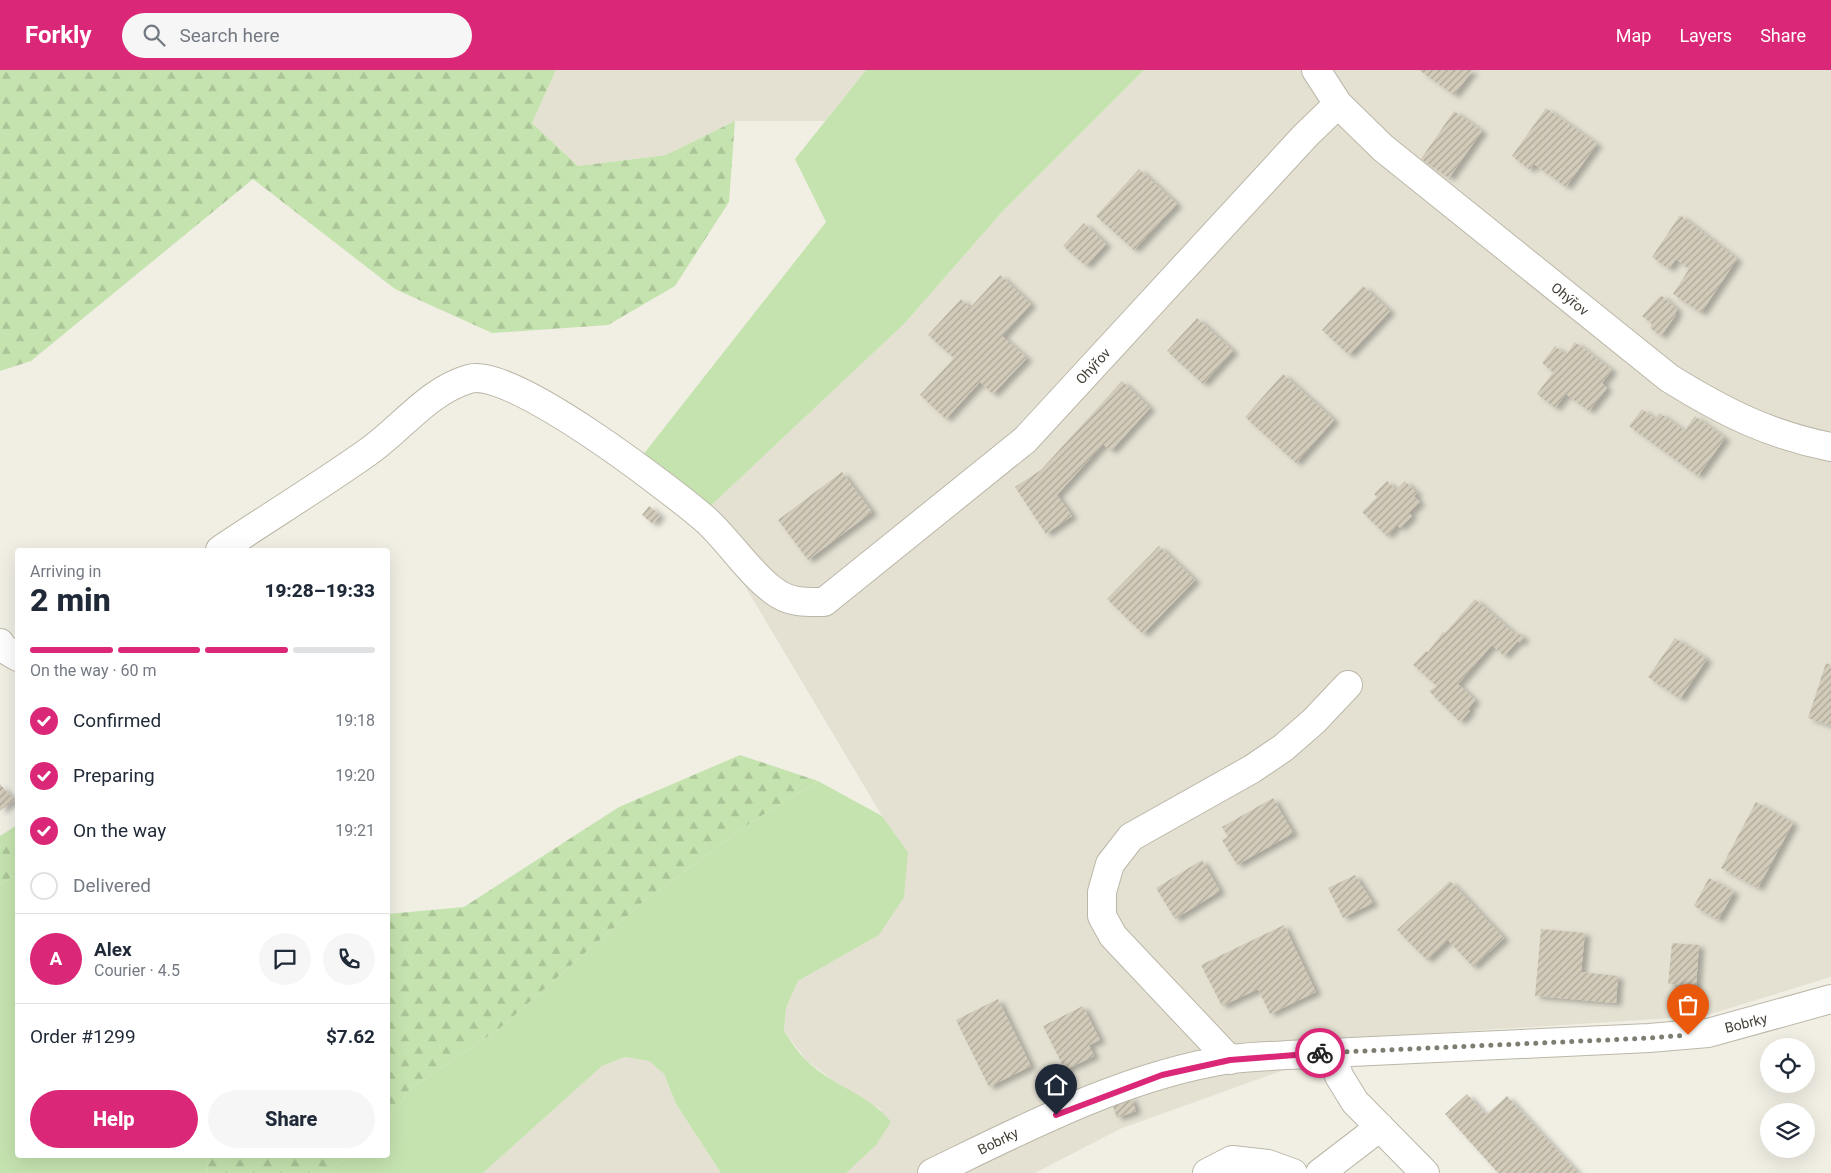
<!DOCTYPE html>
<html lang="en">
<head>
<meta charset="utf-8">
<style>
	body { margin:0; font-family:Roboto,sans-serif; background:#f6f6f7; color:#1f2937; height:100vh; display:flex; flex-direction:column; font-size:19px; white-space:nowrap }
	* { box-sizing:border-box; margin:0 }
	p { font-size:16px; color:#747a83 }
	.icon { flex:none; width:28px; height:28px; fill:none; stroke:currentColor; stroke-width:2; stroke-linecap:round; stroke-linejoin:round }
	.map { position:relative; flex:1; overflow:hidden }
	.panel { position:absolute; left:15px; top:478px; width:375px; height:610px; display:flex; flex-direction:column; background:#fff; border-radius:5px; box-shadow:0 5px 20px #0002 }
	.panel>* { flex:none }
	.buttons { position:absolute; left:1760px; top:968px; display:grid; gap:10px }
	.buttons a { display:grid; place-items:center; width:55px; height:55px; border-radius:50%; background:#fff; box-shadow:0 5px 20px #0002; font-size:25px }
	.pin { position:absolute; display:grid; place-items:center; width:42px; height:42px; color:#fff; margin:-51px -21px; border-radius:50% 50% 50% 0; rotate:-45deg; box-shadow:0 0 5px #0007 }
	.pin .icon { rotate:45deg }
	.courier { position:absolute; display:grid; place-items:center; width:50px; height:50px; margin:-25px; border:4px solid #db2777; border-radius:50%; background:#fff; color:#222; box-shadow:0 1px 6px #0007 }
	.summary em { font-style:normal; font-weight:800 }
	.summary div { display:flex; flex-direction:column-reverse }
	.summary { display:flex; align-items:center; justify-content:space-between; height:85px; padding:0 15px }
	h1 { font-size:32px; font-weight:800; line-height:38px }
	.bar { display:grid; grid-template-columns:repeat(4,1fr); gap:8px 5px; align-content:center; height:60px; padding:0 15px }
	.bar i { height:6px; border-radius:4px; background:#e0e1e3 }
	.bar .active { background:#db2777 }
	.bar p { grid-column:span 4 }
	.line { display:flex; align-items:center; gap:12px; padding:0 15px; border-top:1px solid #e0e1e3 }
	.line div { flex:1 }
	.round { display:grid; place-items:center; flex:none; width:52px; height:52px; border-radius:26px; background:#f6f6f7 }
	ol { padding:0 15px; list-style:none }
	li { display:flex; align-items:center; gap:15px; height:55px }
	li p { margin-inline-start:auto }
	li .icon { padding:5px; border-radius:50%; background:#db2777; color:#fff; stroke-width:4 }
	li:last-child { color:#747a83 }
	li i { width:28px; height:28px; border:2px solid #e0e1e3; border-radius:50% }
	.cta { display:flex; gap:10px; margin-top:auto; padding:10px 15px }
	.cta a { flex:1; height:58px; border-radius:30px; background:#db2777; color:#fff; font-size:20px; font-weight:800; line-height:58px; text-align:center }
	.cta a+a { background:#f6f6f7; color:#1f2937 }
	header { display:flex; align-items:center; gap:30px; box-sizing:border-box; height:70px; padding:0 25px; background:#db2777; color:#fff }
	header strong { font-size:24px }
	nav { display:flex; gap:28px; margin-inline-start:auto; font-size:18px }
	.search { width:350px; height:45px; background:#f6f6f7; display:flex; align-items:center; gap:12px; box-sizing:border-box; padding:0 18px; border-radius:28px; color:#747a83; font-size:19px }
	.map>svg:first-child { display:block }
	.residential { fill:#e4e1d3 }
	.green { fill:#c5e3af }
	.forest { fill:url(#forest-firs) }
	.building { fill:url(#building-hatch); filter:url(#shadow) }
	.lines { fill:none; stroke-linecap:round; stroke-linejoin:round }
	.minor-casing { stroke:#bbb7a8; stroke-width:30 }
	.minor { stroke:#fff; stroke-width:28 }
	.done { stroke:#7f7d72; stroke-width:5; stroke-dasharray:0 9 }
	.route { stroke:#db2777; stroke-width:6 }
	.labels { text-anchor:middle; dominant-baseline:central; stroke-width:4; stroke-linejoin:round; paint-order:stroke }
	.street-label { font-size:14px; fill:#423f35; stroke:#fff }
</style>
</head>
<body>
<header>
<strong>Forkly</strong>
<div class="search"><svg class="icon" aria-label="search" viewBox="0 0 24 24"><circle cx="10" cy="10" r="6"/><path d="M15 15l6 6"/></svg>Search here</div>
<nav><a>Map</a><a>Layers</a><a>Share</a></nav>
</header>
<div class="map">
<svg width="1831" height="1103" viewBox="0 0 1831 1103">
	<defs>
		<pattern id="forest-firs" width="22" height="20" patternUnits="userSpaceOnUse" patternTransform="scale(1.25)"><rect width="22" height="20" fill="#c5e3af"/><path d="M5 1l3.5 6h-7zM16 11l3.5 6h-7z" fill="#aac497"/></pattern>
		<pattern id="building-hatch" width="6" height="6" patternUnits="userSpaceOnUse" patternTransform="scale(1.25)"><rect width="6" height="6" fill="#d2cbba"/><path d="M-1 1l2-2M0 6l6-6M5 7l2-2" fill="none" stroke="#aca698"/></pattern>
		<filter id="shadow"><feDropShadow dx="5.5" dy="3" stdDeviation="2.5" flood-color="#0004"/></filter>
	</defs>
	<rect width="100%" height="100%" fill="#f1efe4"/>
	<path class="residential" d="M556 0H866L825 51H735L666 85 578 96 532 53Z
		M1144 0H1831V907L1704 946 1375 967 1120 1059 1035 1103H846L881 1039 852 1024 807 991 784 961 786 938 798 911 879 865 908 782 882 746 702 444 905 253 1002 142Z
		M625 987 649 991 664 1004 676 1034 721 1103H483L602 996Z"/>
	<path class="green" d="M866 0H1144L1002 142 905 253 702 444 642 386 826 152 795 89Z
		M818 711 882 746 908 782 904 827 879 865 798 911 786 938 784 961C791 971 798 983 807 991 831 1015 872 1026 891 1052L876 1075 846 1103H721L676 1034 664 1004 649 991 625 987 602 996 483 1103H323L351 1085H388V1052L410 1019 499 959 644 831 753 751Z
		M17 805 18 1085H206L208 1103H0V814Z"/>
	<path class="forest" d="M0 0H556L532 53 578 96 666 85 735 51 729 132 675 216 608 255 492 263 395 219 253 109 31 291 0 301Z
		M740 685 818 711 753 751 644 831 499 959 410 1019 388 1052V844L464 837 619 737Z
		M17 755V805L0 814V766Z
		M206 1085H351L323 1103H208Z"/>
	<path class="building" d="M1419 0H1473L1454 25Z
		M1546 38 1597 74 1566 117 1534 94 1530 100 1512 86Z
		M1454 41 1482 61 1449 108 1421 89Z
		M1139 99 1177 134 1134 180 1096 146Z
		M1680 145 1737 189 1701 243 1673 224 1689 199 1676 189 1669 199 1652 187Z
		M1084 153 1106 174 1086 196 1063 176Z
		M1000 205 1031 234 1002 266 1027 288 993 324 980 312 946 349 920 325 954 288 928 265 961 229 970 238Z
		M1363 216 1390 241 1349 285 1322 260Z
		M1661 225 1677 239 1675 244 1676 245 1661 266 1650 258 1652 254 1642 246Z
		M1197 248 1233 281 1203 314 1167 281Z
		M1575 272 1612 300 1602 313 1607 318 1589 341 1566 324 1555 338 1537 324 1553 302 1542 293 1555 276 1566 285Z
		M1283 304 1334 350 1296 393 1245 347Z
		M1122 311 1150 338 1111 381 1103 374 1057 425 1072 446 1046 464 1015 417 1041 400Z
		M1642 339 1655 349 1660 343 1684 361 1695 346 1725 368 1698 406 1629 356Z
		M842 402 872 442 808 490 778 450Z
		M1387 411 1396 420 1405 411 1417 423 1414 426 1420 432 1409 443 1412 446 1400 458 1397 455 1387 466 1362 442 1377 427 1374 424Z
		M649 436 660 445 653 454 642 445Z
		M1159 476 1195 510 1143 564 1107 529Z
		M1475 529 1515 564 1517 562 1524 568 1520 573 1518 571 1504 586 1492 575 1458 614 1475 630 1468 639 1470 641 1460 652 1429 621 1437 616 1413 595 1426 581 1428 582 1443 562 1445 563Z
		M1675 568 1707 589 1680 629 1648 607Z
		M1826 593 1831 595V656L1808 648Z
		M0 714 14 730 0 741Z
		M1273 728 1293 763 1237 795 1222 770 1228 767 1222 757Z
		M1756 732 1793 753 1758 818 1721 798Z
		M1202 790 1220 821 1175 849 1156 818Z
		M1355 805 1373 833 1343 848 1328 818Z
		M1709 808 1734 822 1718 850 1694 836Z
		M1450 811 1504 868 1473 897 1448 870 1427 890 1397 860Z
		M1284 855 1316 922 1270 944 1258 919 1222 936 1201 895Z
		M1541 859 1585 863 1581 902 1618 906 1616 933 1535 926Z
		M1672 873 1699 875 1696 916 1668 914Z
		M998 929 1031 996 989 1017 956 950Z
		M1083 936 1100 970 1089 975 1094 986 1065 1000 1043 956Z
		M1467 1024 1486 1045 1507 1026 1578 1103H1498L1445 1044Z
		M1131 1027 1136 1041 1117 1048 1112 1034Z"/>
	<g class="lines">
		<g class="minor-casing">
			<path id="minor" d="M1316 0 1338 34 1383 78 1669 308C1722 341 1769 365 1831 377
				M220 480C269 447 320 416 368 382 402 358 428 321 469 309 511 296 671 420 706 450 729 471 750 504 774 521 789 533 806 532 824 532L1025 370 1305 66 1338 34
				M0 573 4 579 18 587
				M1332 983 1339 1006 1355 1032 1425 1103
				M1230 990 1113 866 1102 846V822L1110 794 1131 767 1252 699 1283 678 1314 651 1348 615
				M932 1103C1027 1057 1126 1005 1231 989 1249 987 1269 986 1288 985L1649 968 1708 963 1831 929
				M1207 1103 1232 1090 1268 1094 1293 1103
				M1320 1103 1380 1057"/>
		</g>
		<use href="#minor" class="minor"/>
	</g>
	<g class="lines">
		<path class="done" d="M1320 983 1649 968 1688 965"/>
		<path class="route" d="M1056 1045 1162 1005 1230 990 1320 983"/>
	</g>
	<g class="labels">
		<g class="street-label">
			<text transform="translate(1570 229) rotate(39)">Ohýřov</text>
			<text transform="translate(1093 296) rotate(-47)">Ohýřov</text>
			<text transform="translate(1746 953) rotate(-14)">Bobrky</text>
			<text transform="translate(998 1071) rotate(-26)">Bobrky</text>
		</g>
	</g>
</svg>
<div class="buttons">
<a><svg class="icon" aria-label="locate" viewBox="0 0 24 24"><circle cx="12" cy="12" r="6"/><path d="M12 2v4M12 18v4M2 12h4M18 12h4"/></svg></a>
<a><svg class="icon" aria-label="layers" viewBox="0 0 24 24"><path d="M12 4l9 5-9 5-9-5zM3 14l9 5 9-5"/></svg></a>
</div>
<div class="pin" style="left:1688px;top:965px;background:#ea580c"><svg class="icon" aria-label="bag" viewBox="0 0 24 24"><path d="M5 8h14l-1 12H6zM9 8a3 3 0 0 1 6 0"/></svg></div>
<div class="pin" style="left:1056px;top:1045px;background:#1f2937"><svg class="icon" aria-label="home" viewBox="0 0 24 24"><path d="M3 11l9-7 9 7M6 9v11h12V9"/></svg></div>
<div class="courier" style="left:1320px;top:983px"><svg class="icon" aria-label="bike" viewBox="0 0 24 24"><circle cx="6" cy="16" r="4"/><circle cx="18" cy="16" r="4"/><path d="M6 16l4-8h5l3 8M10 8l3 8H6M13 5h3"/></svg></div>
<section class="panel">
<div class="summary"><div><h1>2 min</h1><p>Arriving in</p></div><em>19:28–19:33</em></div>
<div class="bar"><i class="active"></i><i class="active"></i><i class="active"></i><i></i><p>On the way · 60 m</p></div>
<ol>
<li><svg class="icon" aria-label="check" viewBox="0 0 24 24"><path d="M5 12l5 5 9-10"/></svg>Confirmed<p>19:18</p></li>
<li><svg class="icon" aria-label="check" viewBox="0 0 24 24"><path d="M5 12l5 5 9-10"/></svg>Preparing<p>19:20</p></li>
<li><svg class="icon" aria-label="check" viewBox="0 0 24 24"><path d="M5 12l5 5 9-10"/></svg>On the way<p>19:21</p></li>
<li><i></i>Delivered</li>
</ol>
<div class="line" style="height:90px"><b class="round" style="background:#db2777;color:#fff">A</b><div><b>Alex</b><p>Courier · 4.5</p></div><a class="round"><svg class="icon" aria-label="chat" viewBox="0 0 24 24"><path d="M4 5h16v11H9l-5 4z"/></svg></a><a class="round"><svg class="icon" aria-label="phone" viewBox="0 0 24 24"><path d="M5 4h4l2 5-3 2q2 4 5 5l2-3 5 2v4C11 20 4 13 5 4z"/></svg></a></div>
<div class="line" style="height:65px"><div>Order #1299</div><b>$7.62</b></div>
<div class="cta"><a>Help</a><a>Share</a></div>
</section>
</div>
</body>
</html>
